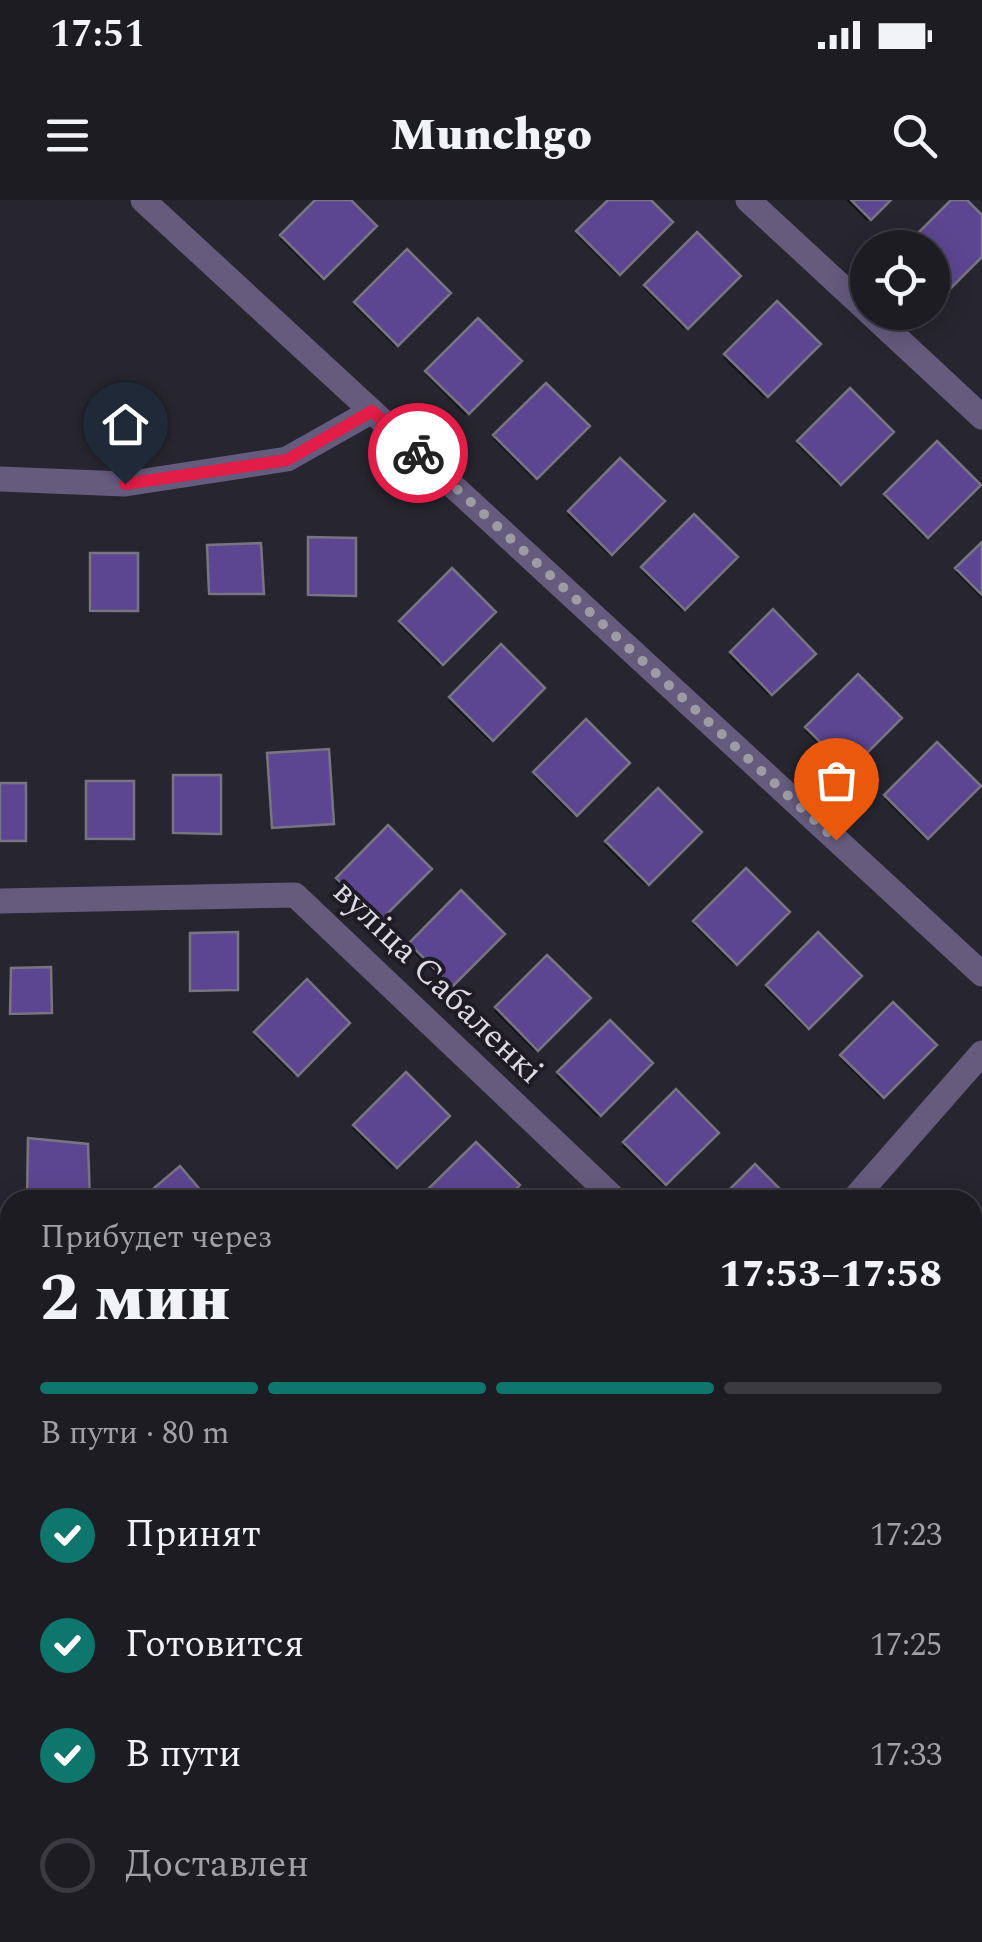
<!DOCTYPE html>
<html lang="ru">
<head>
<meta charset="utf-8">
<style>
	body { margin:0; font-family:Spectral,serif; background:#2a2930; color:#f1f3f6; height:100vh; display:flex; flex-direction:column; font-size:38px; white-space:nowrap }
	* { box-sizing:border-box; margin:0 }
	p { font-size:32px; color:#a0a1a6 }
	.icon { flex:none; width:55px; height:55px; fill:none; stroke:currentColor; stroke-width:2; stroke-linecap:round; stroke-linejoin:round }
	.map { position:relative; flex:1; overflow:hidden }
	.panel { position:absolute; left:0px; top:990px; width:982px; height:752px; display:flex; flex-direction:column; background:#1d1c23; border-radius:30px 30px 0 0; box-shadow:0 5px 25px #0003,0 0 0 2px #3b3a41 }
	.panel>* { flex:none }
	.buttons { position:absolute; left:850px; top:30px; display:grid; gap:20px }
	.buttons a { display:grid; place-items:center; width:100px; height:100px; border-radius:50%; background:#1d1c23; box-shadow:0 5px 25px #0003,0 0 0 2px #3b3a41; font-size:50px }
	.pin { position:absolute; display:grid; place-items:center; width:85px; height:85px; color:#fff; margin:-102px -42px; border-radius:50% 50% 50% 0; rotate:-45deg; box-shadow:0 0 10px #0007 }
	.pin .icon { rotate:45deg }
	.courier { position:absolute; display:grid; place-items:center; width:100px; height:100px; margin:-50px; border:8px solid #e11d48; border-radius:50%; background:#fff; color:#222; box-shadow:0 2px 12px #0007 }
	.head em { font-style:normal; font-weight:800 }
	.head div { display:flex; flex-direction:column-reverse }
	.head { display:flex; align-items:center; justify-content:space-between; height:170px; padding:0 40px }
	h1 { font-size:65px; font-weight:800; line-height:75px }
	.bar { display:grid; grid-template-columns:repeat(4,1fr); gap:15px 10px; align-content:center; height:120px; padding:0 40px }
	.bar i { height:12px; border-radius:8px; background:#3b3a41 }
	.bar .on { background:#0f766e }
	.bar p { grid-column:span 4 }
	ol { padding:0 40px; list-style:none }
	li { display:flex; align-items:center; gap:30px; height:110px }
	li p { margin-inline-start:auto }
	li .icon { padding:10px; border-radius:50%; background:#0f766e; color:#fff; stroke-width:4 }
	li:last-child { color:#a0a1a6 }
	li i { width:55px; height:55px; border:5px solid #3b3a41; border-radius:50% }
	.status { display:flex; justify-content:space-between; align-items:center; height:70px; padding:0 50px; background:#1d1c23; direction:ltr }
	.status svg { height:28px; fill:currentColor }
	header { display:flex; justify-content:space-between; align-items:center; height:130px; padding:0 40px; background:#1d1c23; font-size:45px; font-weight:800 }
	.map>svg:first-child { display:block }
	.shadow { fill:#0007 }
	.building { fill:#5d4691; stroke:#787582; stroke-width:2.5 }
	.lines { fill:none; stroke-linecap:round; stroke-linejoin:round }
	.minor { stroke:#645b7d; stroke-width:25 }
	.done { stroke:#9d9ba3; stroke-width:10; stroke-dasharray:0 18 }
	.route { stroke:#e11d48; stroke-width:12 }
	.labels { text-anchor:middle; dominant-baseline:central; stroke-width:8; stroke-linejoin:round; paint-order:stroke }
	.street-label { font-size:35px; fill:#dcdbe2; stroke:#1e1b25 }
</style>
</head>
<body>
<div class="status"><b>17:51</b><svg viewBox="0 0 49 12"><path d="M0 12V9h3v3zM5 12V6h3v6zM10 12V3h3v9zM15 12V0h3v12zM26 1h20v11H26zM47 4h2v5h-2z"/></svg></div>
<header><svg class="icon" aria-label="menu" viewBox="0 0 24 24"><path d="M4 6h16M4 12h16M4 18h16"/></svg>Munchgo<svg class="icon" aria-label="search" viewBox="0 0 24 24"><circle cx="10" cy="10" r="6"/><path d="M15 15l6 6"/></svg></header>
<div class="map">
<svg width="982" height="1742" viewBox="0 0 982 1742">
	<rect width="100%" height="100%" fill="#27252f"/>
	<path class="shadow" d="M319 0H348L373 26 320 79 280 39Z
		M611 0H648L670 22 616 75 576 35Z
		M846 0H887L867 21Z
		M955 0H964L982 18V53L946 89 932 75V48H908Z
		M697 36 737 76 684 129 644 89Z
		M407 53 447 93 394 146 354 106Z
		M777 104 817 144 764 198 723 158Z
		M478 121 519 161 465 215 425 174Z
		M546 186 586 226 533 279 493 239Z
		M850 192 891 232 837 285 797 245Z
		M937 245 977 285 924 338 884 298Z
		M620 262 661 301 608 355 567 315Z
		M694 318 735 358 682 411 641 371Z
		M309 340 353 395 351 397H307Z
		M982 345V399L955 372Z
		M208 347 261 393 207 396Z
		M91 356 135 410 133 412 88 413Z
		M452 371 492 412 439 465 399 425Z
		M773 413 813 454 768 495 729 456Z
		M501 448 542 488 489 541 448 501Z
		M858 478 898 518 845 571 805 531Z
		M586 523 626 563 573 616 533 576Z
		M937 546 977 586 924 639 884 599Z
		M268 556 331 623 329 625 271 629 266 558Z
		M174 578 218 633 216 635H172Z
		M87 584 131 638 129 640 85 641Z
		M658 592 698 632 645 685 604 645Z
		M388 629 429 669 375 722 335 682Z
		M746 672 786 712 733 765 693 725Z
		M461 694 502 734 448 787 408 747Z
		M191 735 235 789 233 792H189Z
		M818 736 859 776 806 829 765 789Z
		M547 758 588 798 534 851 494 811Z
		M12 771 49 812 47 814 9 816Z
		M307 783 347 823 294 876 254 836Z
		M893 805 933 845 880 898 840 859Z
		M610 823 650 863 597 917 556 876Z
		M406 875 446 916 393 969 352 928Z
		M676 892 716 933 663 986 622 946Z
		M28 940 87 1000H26Z
		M975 1410 982 1418V1465L972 1474Z"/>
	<path class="building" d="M315 0H351L377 26 324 79 280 35Z
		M608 0H651L673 22 620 75 576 31Z
		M851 0H891L871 20Z
		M951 0H967L982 15V57L950 89 932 71V48L906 45Z
		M697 32 741 76 688 129 644 85Z
		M407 49 451 93 398 146 354 102Z
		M777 101 821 144 768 197 724 154Z
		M478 118 522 161 469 214 425 171Z
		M546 183 590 226 537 279 493 235Z
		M850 188 894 232 841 285 797 241Z
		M937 241 981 285 928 338 884 294Z
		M620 258 665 301 612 355 568 311Z
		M694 314 738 357 685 410 641 367Z
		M308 337 356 338V396L308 395Z
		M982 342V395L955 368Z
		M261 343 264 394H209L207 345Z
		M90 353H138V411H90Z
		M452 368 496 412 443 465 399 421Z
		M773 409 816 454 772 495 730 452Z
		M501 444 545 488 493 541 449 497Z
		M858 474 902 518 849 571 805 527Z
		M586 519 630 563 577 616 533 572Z
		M937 542 981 586 928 639 884 595Z
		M329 549 334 624 272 628 267 553Z
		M173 575H221V634L173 633Z
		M86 581H134V639H86Z
		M0 583H26V641H0Z
		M658 588 702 632 649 685 605 641Z
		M388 625 432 669 379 722 336 678Z
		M746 668 790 712 737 765 693 721Z
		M461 690 505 734 452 787 409 743Z
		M238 732V790L190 791V733Z
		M818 732 862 776 809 829 766 785Z
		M547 755 591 798 538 851 495 807Z
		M51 767 52 813 10 814 11 768Z
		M307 779 350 823 298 876 254 832Z
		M893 802 937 845 884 898 840 855Z
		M610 820 653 863 601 916 557 872Z
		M406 872 450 916 397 968 353 925Z
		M676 889 719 933 666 985 623 942Z
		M28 938 88 944 90 1000H27Z
		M476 942 520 985 505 1000H429L423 994Z
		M755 964 791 1000H719Z
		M180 966 209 1000H140Z
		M0 1142H10V1200H0Z
		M972 1161 982 1170V1182L972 1191Z
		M975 1406 982 1414V1468L972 1478Z
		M10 1430V1484L0 1474V1440Z
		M10 1594V1677L0 1667V1604Z
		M977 1710 982 1715V1742H944L953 1732H972V1714Z
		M81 1732H114L104 1742H91Z
		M312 1732H347L337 1742H321Z
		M708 1732H729L738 1742H699Z"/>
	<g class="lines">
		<path class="minor" d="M143 0 982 774
			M748 0 868 111
			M869 112 982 217
			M0 279 125 284 287 259 372 211
			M0 701 295 695 616 1000
			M853 1000 982 853
			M0 1094H10
			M972 1328 982 1337
			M0 1525 10 1534
			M232 1732 243 1742
			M826 1732 837 1742
			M180 1742 189 1732"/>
	</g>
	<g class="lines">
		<path class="done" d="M418 253 836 640"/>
		<path class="route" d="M125 284 287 260 372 211 418 253"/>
	</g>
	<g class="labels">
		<g class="street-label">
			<text transform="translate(438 782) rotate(44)">вуліца Сабаленкі</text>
		</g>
	</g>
</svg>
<div class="buttons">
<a><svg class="icon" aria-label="locate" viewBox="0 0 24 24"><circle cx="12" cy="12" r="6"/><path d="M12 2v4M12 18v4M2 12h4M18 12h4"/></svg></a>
</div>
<div class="pin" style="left:836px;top:640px;background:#ea580c"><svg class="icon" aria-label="bag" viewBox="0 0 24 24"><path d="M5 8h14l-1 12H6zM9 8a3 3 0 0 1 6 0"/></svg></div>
<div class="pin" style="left:125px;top:284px;background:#1f2937"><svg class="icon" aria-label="home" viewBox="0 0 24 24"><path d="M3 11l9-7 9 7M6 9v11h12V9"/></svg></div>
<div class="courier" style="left:418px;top:253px"><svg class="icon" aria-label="bike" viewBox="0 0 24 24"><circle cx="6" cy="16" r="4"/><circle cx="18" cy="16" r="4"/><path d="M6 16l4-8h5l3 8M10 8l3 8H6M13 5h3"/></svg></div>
<section class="panel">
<div class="head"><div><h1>2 мин</h1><p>Прибудет через</p></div><em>17:53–17:58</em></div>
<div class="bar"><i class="on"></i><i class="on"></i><i class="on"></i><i></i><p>В пути · 80 m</p></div>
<ol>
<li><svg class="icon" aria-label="check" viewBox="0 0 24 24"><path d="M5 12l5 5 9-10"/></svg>Принят<p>17:23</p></li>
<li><svg class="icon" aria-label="check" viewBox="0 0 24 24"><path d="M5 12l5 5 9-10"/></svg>Готовится<p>17:25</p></li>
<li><svg class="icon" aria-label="check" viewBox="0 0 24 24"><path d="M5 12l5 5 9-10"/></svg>В пути<p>17:33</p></li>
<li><i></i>Доставлен</li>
</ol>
</section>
</div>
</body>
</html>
